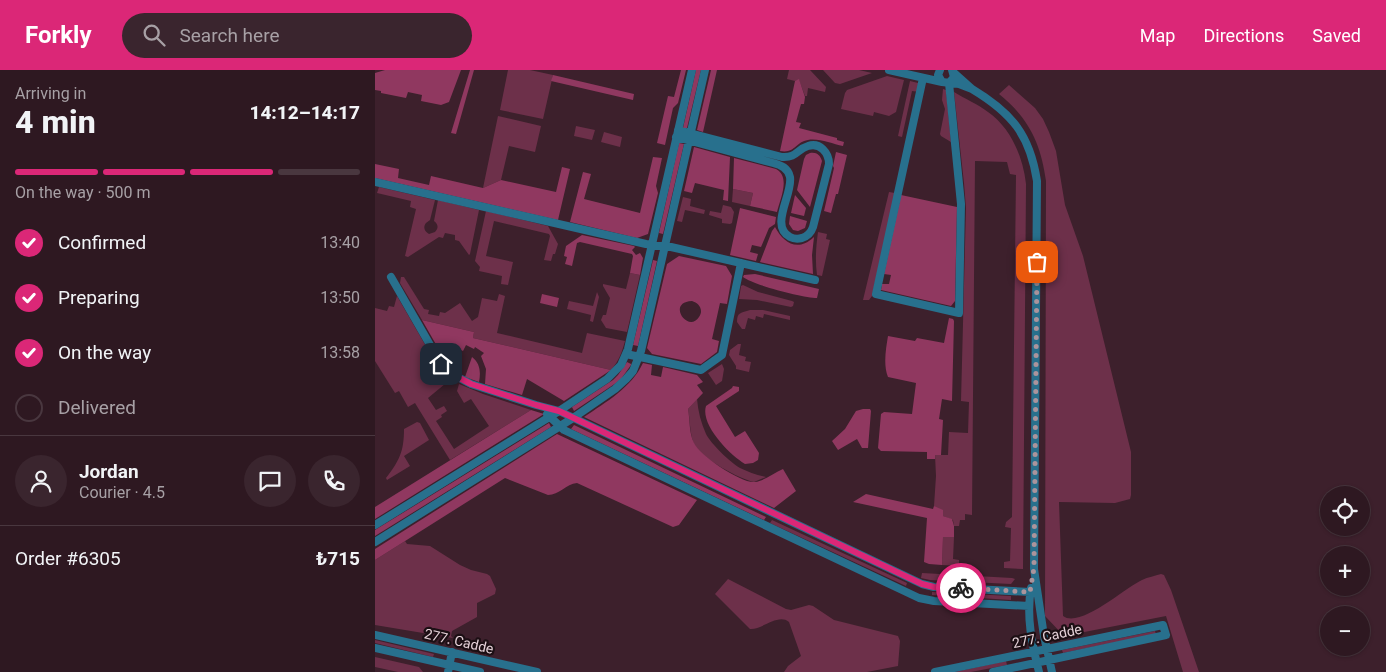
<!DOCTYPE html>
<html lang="en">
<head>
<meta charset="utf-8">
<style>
	body { margin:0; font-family:Roboto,sans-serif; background:#3a252e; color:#f1f3f6; height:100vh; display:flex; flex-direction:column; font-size:19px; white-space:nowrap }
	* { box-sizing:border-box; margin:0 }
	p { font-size:16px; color:#a7a0a5 }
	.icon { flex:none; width:28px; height:28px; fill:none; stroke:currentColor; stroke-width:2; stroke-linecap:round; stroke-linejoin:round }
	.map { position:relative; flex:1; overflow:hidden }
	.side { display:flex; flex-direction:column; background:#2e1821; width:375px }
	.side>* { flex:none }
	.buttons { position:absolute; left:945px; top:416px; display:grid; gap:10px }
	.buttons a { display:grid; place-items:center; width:50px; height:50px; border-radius:50%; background:#2e1821; box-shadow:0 1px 4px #0004,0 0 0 1px #49373f; font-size:25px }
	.pin { position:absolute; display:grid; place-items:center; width:42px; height:42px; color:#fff; margin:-21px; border-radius:10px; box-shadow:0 2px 8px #0006 }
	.courier { position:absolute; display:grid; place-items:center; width:50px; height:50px; margin:-25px; border:4px solid #db2777; border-radius:50%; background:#fff; color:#222; box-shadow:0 1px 6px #0007 }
	.overview em { font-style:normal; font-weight:800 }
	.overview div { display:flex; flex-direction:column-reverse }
	.overview { display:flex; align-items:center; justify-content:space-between; height:85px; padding:0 15px }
	h1 { font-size:32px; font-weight:800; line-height:38px }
	.bar { display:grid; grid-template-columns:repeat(4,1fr); gap:8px 5px; align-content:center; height:60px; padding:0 15px }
	.bar i { height:6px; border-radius:4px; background:#49373f }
	.bar .on { background:#db2777 }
	.bar p { grid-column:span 4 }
	.line { display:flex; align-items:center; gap:12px; padding:0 15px; border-top:1px solid #49373f }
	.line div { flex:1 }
	.round { display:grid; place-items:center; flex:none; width:52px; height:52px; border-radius:26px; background:#3a252e }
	ol { padding:0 15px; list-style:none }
	li { display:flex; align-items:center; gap:15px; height:55px }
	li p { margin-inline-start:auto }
	li .icon { padding:5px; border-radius:50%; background:#db2777; color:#fff; stroke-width:4 }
	li:last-child { color:#a7a0a5 }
	li i { width:28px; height:28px; border:2px solid #49373f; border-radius:50% }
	header { display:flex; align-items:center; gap:30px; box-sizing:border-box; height:70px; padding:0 25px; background:#db2777; color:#fff }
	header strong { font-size:24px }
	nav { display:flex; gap:28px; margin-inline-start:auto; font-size:18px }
	.search { width:350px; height:45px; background:#3a252e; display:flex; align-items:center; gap:12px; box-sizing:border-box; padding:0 18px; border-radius:28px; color:#a7a0a5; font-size:19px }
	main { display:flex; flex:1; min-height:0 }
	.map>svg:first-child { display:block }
	.green { fill:#6d304a }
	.forest { fill:#903860; fill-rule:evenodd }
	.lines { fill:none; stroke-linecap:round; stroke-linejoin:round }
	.minor { stroke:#28708d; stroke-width:8 }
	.done { stroke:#ab949c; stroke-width:5; stroke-dasharray:0 9 }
	.route { stroke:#db2777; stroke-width:6 }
	.labels { text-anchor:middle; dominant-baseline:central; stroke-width:4.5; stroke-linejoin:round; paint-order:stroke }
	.street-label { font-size:14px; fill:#e6d2d9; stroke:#1c0f14 }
</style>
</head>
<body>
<header>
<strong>Forkly</strong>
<div class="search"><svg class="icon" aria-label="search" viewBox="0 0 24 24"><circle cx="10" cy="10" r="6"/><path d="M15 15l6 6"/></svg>Search here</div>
<nav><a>Map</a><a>Directions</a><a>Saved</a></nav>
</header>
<main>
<section class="side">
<div class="overview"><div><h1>4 min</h1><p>Arriving in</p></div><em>14:12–14:17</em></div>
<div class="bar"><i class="on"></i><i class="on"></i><i class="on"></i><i></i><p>On the way · 500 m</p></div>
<ol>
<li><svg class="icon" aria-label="check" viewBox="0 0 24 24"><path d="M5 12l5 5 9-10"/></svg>Confirmed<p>13:40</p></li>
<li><svg class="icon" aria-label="check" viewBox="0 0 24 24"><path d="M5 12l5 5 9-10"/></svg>Preparing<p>13:50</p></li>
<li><svg class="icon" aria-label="check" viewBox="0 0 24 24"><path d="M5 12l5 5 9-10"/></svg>On the way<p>13:58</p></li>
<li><i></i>Delivered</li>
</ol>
<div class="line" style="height:90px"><a class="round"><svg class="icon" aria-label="person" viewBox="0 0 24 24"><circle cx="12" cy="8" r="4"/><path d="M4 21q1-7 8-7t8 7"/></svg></a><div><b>Jordan</b><p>Courier · 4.5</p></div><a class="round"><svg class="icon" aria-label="chat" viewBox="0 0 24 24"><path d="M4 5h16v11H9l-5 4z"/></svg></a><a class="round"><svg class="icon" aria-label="phone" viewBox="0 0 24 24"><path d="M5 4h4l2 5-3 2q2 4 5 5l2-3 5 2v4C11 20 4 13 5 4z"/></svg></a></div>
<div class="line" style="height:65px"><div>Order #6305</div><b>₺715</b></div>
</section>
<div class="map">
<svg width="1011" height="602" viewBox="0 0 1011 602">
	<rect width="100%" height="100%" fill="#3d202c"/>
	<path class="green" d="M133 0H155L178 5 168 49 125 40Z
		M414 0H435L451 17 450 22 433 18 432 26H430L424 10 420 11 412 9Z
		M448 0H484L497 3 465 14 460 13Z
		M512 6 529 10 521 42 514 46 499 42 498 46 466 39 470 23 472 20Z
		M535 11 547 14 545 22 537 21 527 67 523 66Z
		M634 15 660 38 668 49 674 62 681 81 690 135 708 186 756 382V425L755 429 740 433 684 432 688 546C705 559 751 517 767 510 773 507 780 506 786 504L789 505 796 520 824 602H808L791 546 689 566 670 546 671 111C666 74 654 48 624 24Z
		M568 19 571 20 576 72 566 66 565 64 570 39 567 30Z
		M579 22C590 29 603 34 613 42 636 58 648 87 651 114L648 499 629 498V492L635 491 636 458 630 457 631 452 637 447 641 105 635 104 632 92 600 91 597 445 590 444V450H585L584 456H579L578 450 568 446 559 436 561 406 560 385H573L574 362 593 363 594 332 586 331 591 138 589 113Z
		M123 46 166 56 160 82 134 76 126 110 108 118Z
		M201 56 220 60 217 70 199 66Z
		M229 62 247 67 245 77 226 72Z
		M4 117 60 130 55 150 51 153C48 157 49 161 54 164L60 162C64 158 63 154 59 151L63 130 104 140 95 184 94 185 84 171 80 170V165L70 163 68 168 64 167 33 187 30 186 41 139 35 137 36 131 2 123Z
		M358 119 378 123 375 136 357 132Z
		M514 122 520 123 497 226 494 230H488Z
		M308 127 316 129 315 136 330 140 329 144 310 140 307 152 302 151Z
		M348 135 356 137 359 142 357 153 355 154 347 153V149L334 145 335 141 346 143Z
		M111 141 173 156 183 174 180 184H178L176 191 169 190 175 166 174 164 119 151 111 186 138 192 133 215 126 214 127 206 104 201 105 197 100 191Z
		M443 162 452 164 451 169 455 170 447 206 442 205C440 190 441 177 443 162Z
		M255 203 265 205 252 262 231 258 226 250 228 245H231L235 228 228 216V214L251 219Z
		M26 207H29L49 239 54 240 53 244 64 246 65 242 70 243 85 233 97 251 103 247 107 228 122 231 124 224 130 226 122 263 207 283 212 263 250 271C247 282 244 291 236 300L98 268 99 262 47 250 25 213Z
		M368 215 383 222 417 231 419 232 418 236 416 237 382 230 364 229 366 216Z
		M222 222 224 227 218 252 215 251 216 245 192 239 194 231 218 236Z
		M22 226 60 292 67 302 76 309 53 328 61 340 69 336 72 341 66 345 67 347 61 351 79 379 114 356 96 329 89 333 82 321 84 314 108 324 156 340 75 390 40 333 33 337 24 321 20 323 0 291V238L12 241 14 236 19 237Z
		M375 240H388L415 246V250L389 244 388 248 381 246 380 250 373 248 370 259H367L362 252C362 242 366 243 375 240Z
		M363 274H366L364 285 371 287 370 291 376 292 374 302 361 299V296L354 285 355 280Z
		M347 294 349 299 347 311 341 315 333 303Z
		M322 329C323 341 326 353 331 364 336 374 355 392 365 398 373 402 382 405 391 407L379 412C364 409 326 388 319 374 315 366 315 349 313 339Z
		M42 352 45 353 54 370 29 386 35 396 12 410 11 408C24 391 29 382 29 359Z
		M397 450 532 513 531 516 395 453Z
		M568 466 579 467 578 489 584 490V496L567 495Z
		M30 471 32 474 55 476 85 495 96 500 112 504 115 506 121 519 120 524 102 533V547L77 561 76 566 78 568 0 555V490Z
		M547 503 637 508 640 509 636 514 555 510 546 508Z
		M353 509 411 539 416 540 434 535 438 536 459 550 523 566 525 571 523 596 492 602H409L413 596 426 586 414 552C403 543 387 560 375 559L340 524Z
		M557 522 636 526V530L557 525Z
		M780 561 781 564 688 583 687 580Z
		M0 570 59 584 58 587 0 573Z
		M0 587 44 597 48 602H23L0 597Z
		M631 591 632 595 596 602H579Z"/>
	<path class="forest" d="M10 0H86L74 32 66 35 46 31 47 25 33 22 31 28 6 23V21L0 20V3Z
		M95 0H99L81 64 76 63Z
		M306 0H311L303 33 298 38 290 75 282 73 293 26 299 27Z
		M321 0H326L312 58H308Z
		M336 0H342L328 62 322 60Z
		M178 5 259 24 258 30 176 11Z
		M424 9 430 27 429 34H426L421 52 426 53 424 58 462 68V70L469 72 468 76C457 74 444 68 433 70 420 72 420 84 405 81L420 11Z
		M304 73 309 74 288 164 284 163Z
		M319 77 355 87 353 131 348 130 349 120 320 113 317 123 309 121Z
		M461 82 472 85 463 124H461L456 143 449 141 459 98 458 96Z
		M435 83C442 82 445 85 447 91L435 137 422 120 429 89 431 85Z
		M278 87 287 88 281 116 283 123 273 164 262 168 195 152 208 102 216 104 209 129 265 143Z
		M359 88 401 99C416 107 405 129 402 142L375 136 378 123 358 119Z
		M0 94 24 99 23 108 54 115 56 106 108 118 126 110 181 122 187 97 195 99 183 150 0 108Z
		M420 125 431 138 429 146 416 143Z
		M526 125 582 137 580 231 576 236 506 220 507 214H514L516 205 509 204Z
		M365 138 401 147 400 154 394 158 386 177 377 175 375 182 383 184 381 191 355 185Z
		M415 146 432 151 430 158 423 161 418 160 414 154Z
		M400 157C408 172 422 183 439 167L437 185 438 204 385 192 397 161Z
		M207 165 259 176 260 177 257 180 261 185 265 183 268 188 265 205 255 203 258 186 257 184 205 172 202 173 197 196 190 194 192 187 189 186 191 176Z
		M304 186 351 196 357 206 352 234 345 233 337 269 344 271 342 282 326 294 277 284 272 278 292 194ZM317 231C324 233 329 240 324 247 313 264 291 232 317 231Z
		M278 190 282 191 263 276 258 275Z
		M380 204 444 219 442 228C429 228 378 215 368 207L369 205Z
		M167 224 184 228 182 237 165 233Z
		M574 248 578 249 579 251 577 331 567 329 564 349 568 350 566 385H560V389H552V382L506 381 503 378 506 344 509 342 537 344 541 313 513 307C508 295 511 278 513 266L540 271 542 268 569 273Z
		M47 250 99 262 98 268 236 300 189 331 152 309 147 325 110 314 111 299 106 286 109 283 100 277 99 279 91 275 88 281 84 279 82 283 72 282 71 292Z
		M97 287C105 293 106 302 104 312L90 307Z
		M252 292 256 294V295L246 309 241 313 199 341 197 337 238 310 243 305Z
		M268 293 277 295 276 305 286 307 288 297 322 305 328 312 322 315 328 323 313 339C315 349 314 364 319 373 324 385 367 414 380 412 389 411 399 403 408 399L421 421 399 438 209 347C231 332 256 318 268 293Z
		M358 316 364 317V321L341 336 360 367 370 361 384 383 383 390 378 393 370 394C355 385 325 355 331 336L357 318Z
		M488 339H495L496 341 493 378H487L482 369 463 380 457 371 470 359 481 341Z
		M156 340 169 344 0 449V437Z
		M174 353 176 357 0 466V460Z
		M199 355 391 447 389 450 196 359Z
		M182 364 322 430 304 455 298 457 202 413C191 414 184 425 173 425L130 408 0 490V479Z
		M491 424 558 439 559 436 568 440V446L577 449 579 456V467H568L567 495 554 494 549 492 552 448 478 432Z"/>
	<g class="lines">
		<path class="minor" d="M514 0 567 12
			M565 0 563 5 567 12 584 14 597 19 578 2
			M548 8 501 224 584 243 586 134 574 13 579 7 577 0
			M597 19C637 43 655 65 662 111L659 499 669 566 677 602
			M301 67 398 93C406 95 413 98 415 107 418 124 394 156 415 167 419 169 423 169 427 168 433 166 436 163 438 157L454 94C454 83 445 72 433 76 422 79 422 88 407 87L303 60
			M0 112 271 174 296 177 440 210
			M16 207 66 294 77 304 96 314 161 335 184 341 547 514 559 517 655 522
			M251 284 326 300 347 285 366 193
			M172 344 189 360 544 528 559 531 654 536
			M0 455 184 341 232 309 246 295 253 279 317 0
			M0 472 198 348 240 319 251 309 258 301 266 281 330 0
			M656 518C651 547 657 574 664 602
			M0 565 162 602
			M0 578 105 602
			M73 602 77 582
			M560 602 788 555 791 565 618 602"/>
	</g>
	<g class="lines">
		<path class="done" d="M586 518 655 522 659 498 662 192"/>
		<path class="route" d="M66 294 77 304 96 314 161 335 184 341 547 514 559 517 586 518"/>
	</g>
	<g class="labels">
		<g class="street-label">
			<text transform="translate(672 566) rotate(-12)">277. Cadde</text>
			<text transform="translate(84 571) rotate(13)">277. Cadde</text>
		</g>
	</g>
</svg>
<div class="buttons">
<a><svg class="icon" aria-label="locate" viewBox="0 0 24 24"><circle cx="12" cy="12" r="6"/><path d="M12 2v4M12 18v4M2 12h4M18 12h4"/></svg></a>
<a>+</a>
<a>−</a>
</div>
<div class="pin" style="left:662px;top:192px;background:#ea580c"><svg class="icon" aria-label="bag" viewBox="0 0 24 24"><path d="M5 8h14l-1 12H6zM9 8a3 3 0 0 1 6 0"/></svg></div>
<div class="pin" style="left:66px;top:294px;background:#1f2937"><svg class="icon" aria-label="home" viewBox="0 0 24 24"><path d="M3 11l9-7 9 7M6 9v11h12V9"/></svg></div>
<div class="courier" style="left:586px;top:518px"><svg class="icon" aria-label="bike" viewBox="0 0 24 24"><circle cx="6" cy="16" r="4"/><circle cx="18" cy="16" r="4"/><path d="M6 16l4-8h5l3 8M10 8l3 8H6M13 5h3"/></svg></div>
</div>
</main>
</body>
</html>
